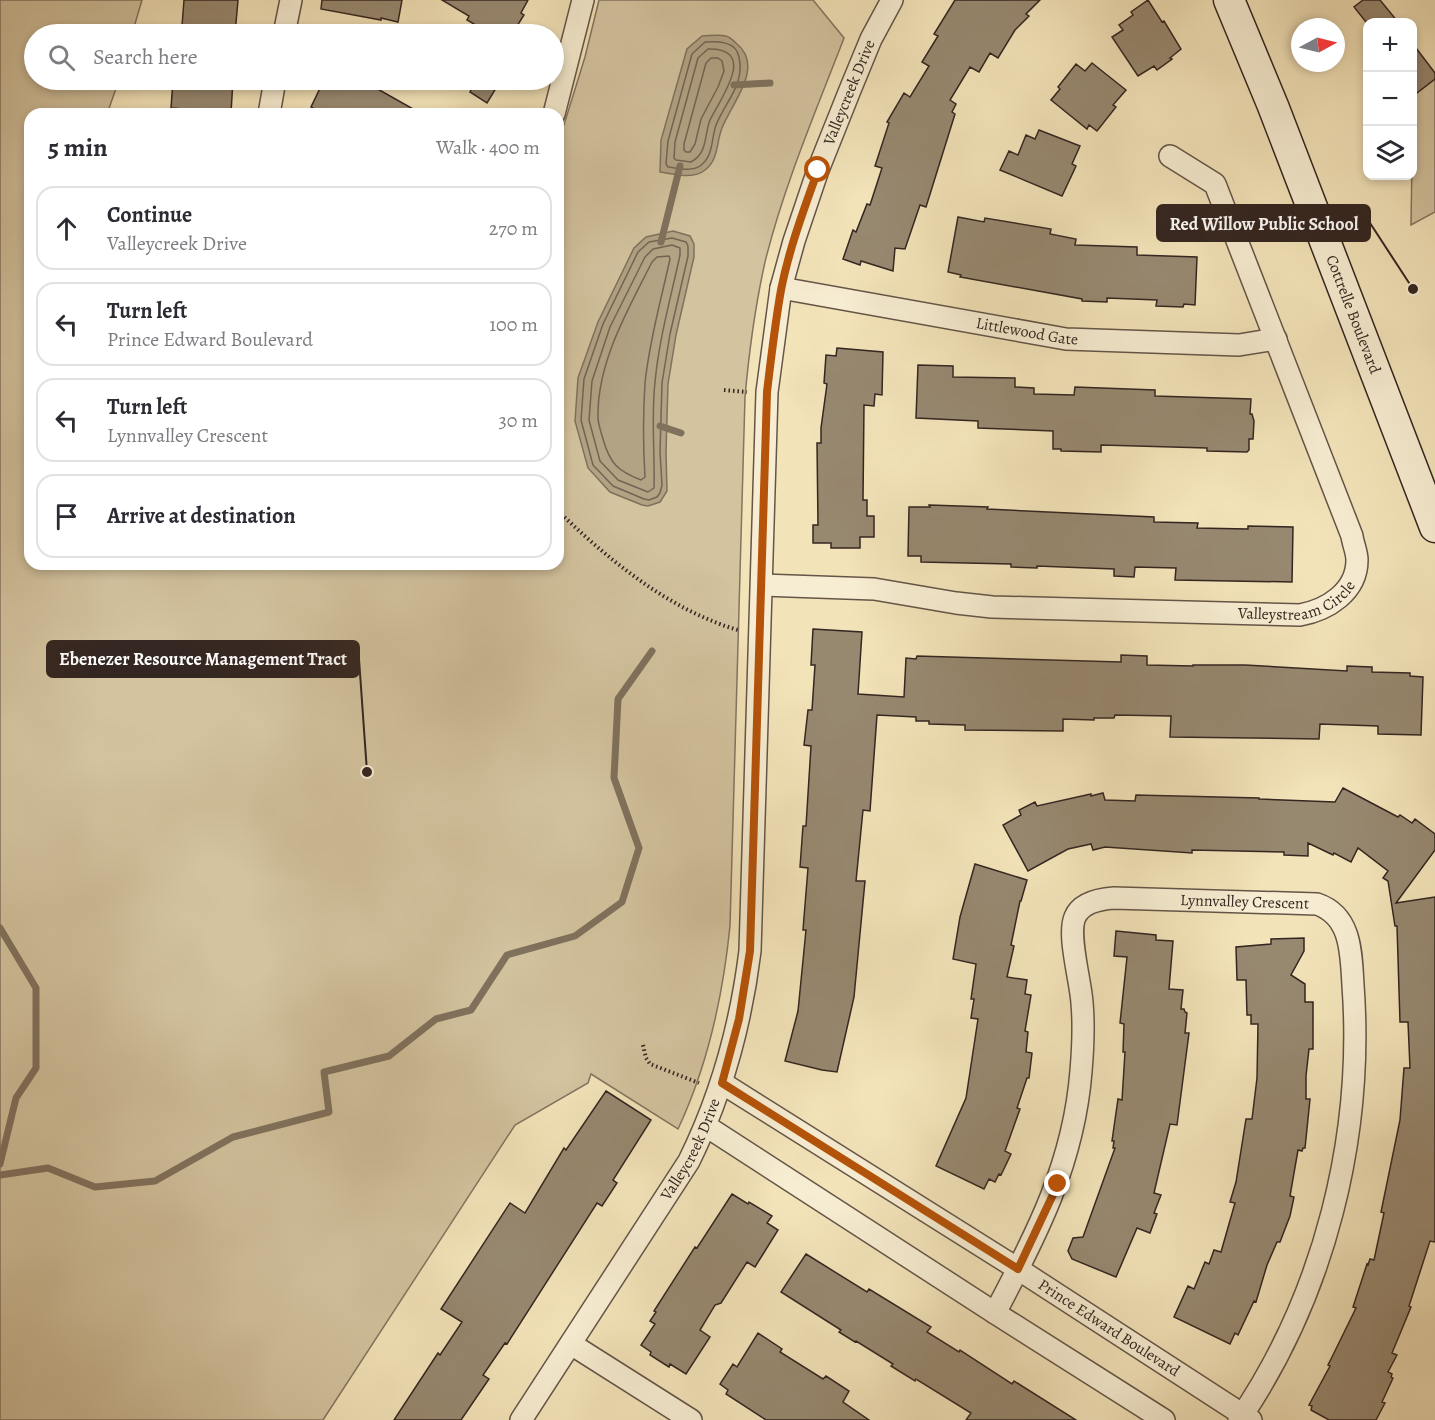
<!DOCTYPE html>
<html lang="en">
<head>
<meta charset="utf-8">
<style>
	body { margin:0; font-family:Alegreya,serif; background:#f7f7f7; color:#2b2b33 }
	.controls { position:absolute; right:18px; top:18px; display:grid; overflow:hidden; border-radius:12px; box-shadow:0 3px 9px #0003 }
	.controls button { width:54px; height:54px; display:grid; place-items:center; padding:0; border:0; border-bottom:2px solid #e1e1e2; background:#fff; color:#2b2b33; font:30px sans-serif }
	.compass { position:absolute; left:1291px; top:18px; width:54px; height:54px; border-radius:50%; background:#fff; box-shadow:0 3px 9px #0003; rotate:83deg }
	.stop { position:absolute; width:18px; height:18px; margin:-14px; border:4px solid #b45309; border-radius:50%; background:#fff }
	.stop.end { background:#b45309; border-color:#fff; box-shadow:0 2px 6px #0008 }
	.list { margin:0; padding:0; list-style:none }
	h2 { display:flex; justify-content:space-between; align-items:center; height:78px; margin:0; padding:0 24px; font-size:26px }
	h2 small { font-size:20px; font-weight:400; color:#7c7c81 }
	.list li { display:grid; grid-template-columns:39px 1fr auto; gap:18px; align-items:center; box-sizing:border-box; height:84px; margin:0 12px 12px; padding:0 12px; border:2px solid #e1e1e2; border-radius:18px }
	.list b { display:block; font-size:22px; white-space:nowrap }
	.list p { margin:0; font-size:20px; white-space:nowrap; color:#7c7c81 }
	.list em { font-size:20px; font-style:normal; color:#7c7c81 }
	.icon { flex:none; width:33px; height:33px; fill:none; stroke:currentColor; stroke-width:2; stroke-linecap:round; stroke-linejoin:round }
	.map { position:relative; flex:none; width:1435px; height:1420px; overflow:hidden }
	.search { position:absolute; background:#fff; box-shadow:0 3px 9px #0003; left:24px; top:24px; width:540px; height:66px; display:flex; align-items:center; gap:15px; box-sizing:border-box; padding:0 21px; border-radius:33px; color:#7c7c81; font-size:22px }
	.panel { position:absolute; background:#fff; box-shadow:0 3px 9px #0003; left:24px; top:108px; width:540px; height:462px; border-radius:18px }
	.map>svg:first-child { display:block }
	.green { fill:#d3c39f; stroke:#847460; stroke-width:1.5 }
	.water { fill:#b2a385; stroke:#80715d; stroke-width:1.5 }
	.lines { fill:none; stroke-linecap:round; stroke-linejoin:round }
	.shore { stroke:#736453; stroke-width:1.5 }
	.stream { stroke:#80715d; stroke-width:7 }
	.building { fill:#978870; stroke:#342621; stroke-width:1.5 }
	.street-casing { stroke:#645547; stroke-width:24 }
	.secondary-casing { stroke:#342621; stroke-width:33 }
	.path { stroke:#342621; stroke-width:4; stroke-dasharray:1.5 3; stroke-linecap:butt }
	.street { stroke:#f7edd2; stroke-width:21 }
	.secondary { stroke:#f7edd2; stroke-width:30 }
	.route { stroke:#b45309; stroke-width:8 }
	.labels { text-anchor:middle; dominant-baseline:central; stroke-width:5; stroke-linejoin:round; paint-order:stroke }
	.street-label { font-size:16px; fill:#342621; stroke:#f7edd2 }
	.leader { fill:none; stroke:#342621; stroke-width:2 }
	.callout-dot { fill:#342621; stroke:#f7edd2; stroke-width:2 }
	.callout { fill:#342621; stroke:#342621; stroke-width:2 }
	.callout-label { font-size:18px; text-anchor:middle; font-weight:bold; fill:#fff }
</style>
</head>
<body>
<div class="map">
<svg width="1435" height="1420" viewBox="0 0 1435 1420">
	<rect width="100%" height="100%" fill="#f3e3b9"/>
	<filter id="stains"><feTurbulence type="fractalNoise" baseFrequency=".00333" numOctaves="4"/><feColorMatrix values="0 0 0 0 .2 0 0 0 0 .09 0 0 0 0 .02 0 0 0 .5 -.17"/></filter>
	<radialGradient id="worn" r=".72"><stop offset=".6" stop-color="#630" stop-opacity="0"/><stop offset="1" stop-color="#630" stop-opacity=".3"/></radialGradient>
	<path class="green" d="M0,0h142l-10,34h-98v46h85l-12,34h-77v450h528v-420l27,-87 14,-57h214l31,38c-28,73 -60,147 -79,224 -10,45 -16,90 -20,135l-15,529c-7,70 -22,139 -52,203l-87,-55 -3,9 -73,42 -192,295h-323z
		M1435,73v139l-24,13 2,-129z"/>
	<path class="water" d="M702,36c7,0 17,-2 24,0 4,1 8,5 11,8 28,23 -6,60 -15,84 -6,15 -3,31 -17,42 -12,10 -31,4 -45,2l1,-32 26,-91z
		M673,231l17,5 4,8v13l-18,78 -8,49 -2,68 1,39 -7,11 -12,4 -6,-1 -32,-13 -22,-24 -13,-47 3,-43 20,-56 36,-74 12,-11z"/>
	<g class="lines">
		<path class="shore" d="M705,42c13,-1 31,-1 34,15 6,28 -13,43 -23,68 -5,14 -2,31 -16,41 -9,6 -22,2 -32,1l-2,-3 2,-23 24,-87z
			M708,49c51,-1 12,50 2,71 -6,15 -2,33 -19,42l-15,-2 -2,-2 1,-16 23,-84z
			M711,58h7l4,3 2,10 -6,16 -17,32 -6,25 -5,8h-4l-2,-2v-6l22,-81z
			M672,238l14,4 2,4v10l-18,78 -8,49 -2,69 2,33 -2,8 -3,4 -8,3 -5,-1 -31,-13 -20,-21 -12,-45 3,-41 19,-55 35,-72 11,-10z
			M672,245l8,3v7c-9,42 -21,84 -25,127 -4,35 0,71 -1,106l-6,4 -30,-12 -18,-19 -11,-41 3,-39 18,-54 35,-70 8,-8z
			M669,256l1,3c-9,41 -21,83 -25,124 -2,31 -2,63 0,94l-4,3c-23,-9 -31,-16 -38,-41 -2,-7 -5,-15 -5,-22 -1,-55 30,-107 54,-155l5,-5z"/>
		<path class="stream" d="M734,85l36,-2
			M661,242l19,-76
			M660,426l21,7
			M0,928l36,60v80l-20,30 -16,66
			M0,1175l48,-7 47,19 60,-6 78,-44 96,-25 -5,-40 65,-16 47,-37 35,-9 36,-55 68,-19 47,-34 17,-54 -25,-70 4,-79 34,-48"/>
	</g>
	<path class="building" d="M184,0h54l-3,34h-50l1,-8h-4z
		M322,0h80l-4,22 -17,-4v2l-60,-11z
		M442,0h86l-7,13 3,2 -12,19h-21l-24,-14 2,-4z
		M955,0h85l-14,14 3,2 -14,14 -17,28 -8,-5 -11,19 -9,-5 -20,33 6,4 -4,8 3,2 -29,93 -6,-2 -15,44 -10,-1 -2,23 -32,-10 -1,4 -17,-6 10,-29 3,2 11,-28 3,1 12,-37 -7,-2 14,-43 -2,-1 17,-29 6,4 19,-31 -7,-4 16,-26 -4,-2z
		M1148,0l14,22 2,-1 17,28 -11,9 2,1 -15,11 -3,-4 -16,10 -26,-39 11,-7 -4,-5 14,-10 -2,-3z
		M1363,0h17l18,22h-32l-12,-15z
		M1413,44l22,29v6l-22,17z
		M1092,63l34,27 -13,15 3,2 -19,24 -8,-6 -2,4 -36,-29 9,-11 -2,-2 18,-23 9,7z
		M173,80h60l-2,33 -60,-5z
		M324,80h54l-4,7 48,27h-99l-12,-7z
		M476,80h25l-14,23 -17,-11z
		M1039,130l41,16 -8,18 4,2 -14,30 -62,-26 9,-19 9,4 8,-20 9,4z
		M958,217l26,5 1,-4 66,11 -1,5 26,5 -1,6 62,2v8l60,2 -2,48 -11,-1 -1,3 -27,-1 1,-6 -50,-2v4l-25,-1v-2l-122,-22 1,-2 -13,-3z
		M837,348l46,4 -1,43 -7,-1 -1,12 -10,-1 -1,95h4v16h7v21h-14v11h-29v-5h-18v-18h5l-1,-82h4v-15l6,-44 -3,-1 2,-28 10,1z
		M918,365l35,1v11l62,1v9l19,1v6l40,1 1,-8 80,3v6l96,3 -1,15h2l2,7 -1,18h-4v11l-2,2 -40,-1v-3l-106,-3v7l-40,-1v-2h-8v-18l-75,-3v-7l-62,-3z
		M929,505l59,2 -1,2 167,8v5l44,1 -1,5 51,1v-3l45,1 -1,55 -117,-2 1,-12 -41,-1 -1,10 -20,-1v-7l-77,-3v2l-26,-1v-3l-90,-2v-6h-13l1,-49h21z
		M813,629l49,3 -4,62 46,3 2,-39 10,1 1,-3 204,6v-7l26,1v9l46,1v-1h52l102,6v-5l25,1v5l38,1v3l13,1 -2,58 -43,-1v-8l-58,-2 -1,15 -149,-2 1,-21 -56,-1 -1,3h-20v2l-31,-1v12l-98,-1v-5l-36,-1v-3h-13v-4l-39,-2 -7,96 -7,-1 -7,71h9l-11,116 -17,75 -15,-2 -37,-9 13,-50 8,-81h-3l5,-62 -8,-1 3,-41h3l5,-80 -7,-1 4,-35h4l3,-45h-4z
		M1343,788l55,29 2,-2 12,8 3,-4 20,15v16l-39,53 39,-6v345l-5,-1 -21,65 2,1 -19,46 5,2 -9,17 4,2 -1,3 2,1 -11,24 3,1 -9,17h-47l-18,-10 1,-4 -3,-1 21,-39 -2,-1 4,-8 24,-49 -3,-1 14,-43 1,1 2,-6 4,1 10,-47 -3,-1 19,-92 4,-52h6l-2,-46h-8l-3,-96h-2l-7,-45 -5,-3 5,-7 -30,-23 -7,14 -17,-9 -1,2 -25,-12v13l-24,-1v-3l-92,-2v3l-87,-6 -12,3 -2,-6 -23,5 -40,22 -25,-46 18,-10 -2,-5 16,-8 2,4 54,-12v2l12,-3 2,7 30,1 1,-6 123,3v1l76,3z
		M975,864l52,16 -6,21h-1l-9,44 3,1 -7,31 20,3 -2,14 6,1 -6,36 3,1 -2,20 6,1 -3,25h-2l-10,30 3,1 -15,42 6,3 -10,21 -2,-1 -4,8 -6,-3 -5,10 -48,-23 30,-68 12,-79 -7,-1 3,-19h-3l5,-35 -23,-5 7,-42z
		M1116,931l40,4v5l17,1 -4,48 14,1 -2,19h3l1,3 2,1 -2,20h4l-12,92 -7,-1 -16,69 7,2 -7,18 3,1 -7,19 -13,-5 -21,49 -44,-18 -4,-8 5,-13 10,-1 32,-89h-2l1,-7h-2l6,-42 4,1 3,-48h-2l1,-28 -4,-1 7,-66 -13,-1z
		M1304,938v13l-13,24 14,9v18h8v47h-4l-3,27v23h4l-5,49h-2l-1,3 -4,-1 -8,46 4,1 -4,19 -10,26h-3l-10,23 -11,37 -2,-1 -16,34 -3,-2 -5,11 -56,-27 14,-31 6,3 11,-27 4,2 5,-14 7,2 14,-49 -5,-1 6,-20 10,-63h6l5,-41 1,-54h-7v-9h-4l-1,-35h-9l-1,-33 35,-3v-5z
		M606,1091l45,29 -38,60 4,3 -15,23 -5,-3 -90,141 -2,-1 -22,32 6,4 -28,41h-67l44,-67 2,2 22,-33 -21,-13 69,-106 15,10 39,-65 2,2z
		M732,1194l16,10 1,-2 23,14 -5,7 11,7 -23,37 -8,-5 -26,41 -6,2 -15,25 10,7 -24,37 -16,-10 -1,3 -19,-12 1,-3 -10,-7 14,-21 -5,-3 6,-9 -2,-1 41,-64 2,1z
		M806,1254l61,38 2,-3 62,38 -4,5 32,20 1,-2 52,34 2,-3 62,39h-110l5,-7 -55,-34 -1,2 -24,-15 2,-2 -37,-23 -1,1 -16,-10 2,-2 -60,-38z
		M758,1333l24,16 -2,3 43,27 3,-3 23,15 -6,11 26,18h-103l-40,-26 2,-4 -8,-6 13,-20 4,3z"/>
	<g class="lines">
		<g class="street-casing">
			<g id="street">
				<path d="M284,34l7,-34"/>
				<path d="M269,114l6,-34"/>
				<path d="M554,114l29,-114"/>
				<path id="s1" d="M781,288l285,51 173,6 37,-6"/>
				<path id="s2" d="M762,585l112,4 82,14 36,4 308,8c27,-5 57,-23 57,-55 0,-8 -4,-16 -5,-24l-137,-352 -45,-28"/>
				<path id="s3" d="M722,1083l296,186 233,151"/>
				<path d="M706,1126l289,187 169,107"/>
				<path id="s4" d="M995,1313c42,-79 79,-151 86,-242 2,-23 3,-46 1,-68 -1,-21 -15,-68 -7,-86 6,-14 25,-18 39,-19l203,6c35,12 34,50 36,81 11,151 -28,309 -114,435"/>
				<path d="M571,1344l120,76"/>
				<path id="s5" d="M521,1420l168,-259c33,-67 52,-137 61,-210l17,-559 14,-104 13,-47 24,-71 32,-80 21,-51 21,-39"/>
			</g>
		</g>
		<g class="secondary-casing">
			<g id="secondary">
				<path id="s6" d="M1229,0l44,106 162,421"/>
			</g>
		</g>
		<path class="path" d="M724,390l23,2
			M558,511c51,49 111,99 180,119
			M643,1045l3,13 4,6 49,19"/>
		<use href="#street" class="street"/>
		<use href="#secondary" class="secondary"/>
	</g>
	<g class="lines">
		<path class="route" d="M818,170c-14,39 -29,79 -37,120 -6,34 -10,68 -14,102l-17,559 -11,68 -17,64 296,186 40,-85"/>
	</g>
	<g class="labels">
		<g class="street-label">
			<text stroke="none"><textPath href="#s5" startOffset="1400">Valleycreek Drive</textPath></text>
			<text stroke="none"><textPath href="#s6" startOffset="338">Cottrelle Boulevard</textPath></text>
			<text stroke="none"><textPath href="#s1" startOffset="250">Littlewood Gate</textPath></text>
			<text stroke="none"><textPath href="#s2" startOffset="540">Valleystream Circle</textPath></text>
			<text stroke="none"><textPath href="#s4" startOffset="590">Lynnvalley Crescent</textPath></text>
			<text stroke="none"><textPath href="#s5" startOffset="320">Valleycreek Drive</textPath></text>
			<text stroke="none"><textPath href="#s3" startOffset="458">Prince Edward Boulevard</textPath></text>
		</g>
	</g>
	<path class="leader" d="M1413 289L1370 223M367 772L359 659"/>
	<g class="callout-dot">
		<circle cx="1413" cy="289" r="6"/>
		<circle cx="367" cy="772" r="6"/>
	</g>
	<g class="callout">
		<rect x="1157" y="205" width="213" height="36" rx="6"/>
		<rect x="47" y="641" width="312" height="36" rx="6"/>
	</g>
	<g class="callout-label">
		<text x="1264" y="230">Red Willow Public School</text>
		<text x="203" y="665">Ebenezer Resource Management Tract</text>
	</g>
	<rect width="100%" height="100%" filter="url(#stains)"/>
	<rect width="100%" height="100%" fill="url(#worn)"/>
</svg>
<div class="controls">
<button>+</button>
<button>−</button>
<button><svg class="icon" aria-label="layers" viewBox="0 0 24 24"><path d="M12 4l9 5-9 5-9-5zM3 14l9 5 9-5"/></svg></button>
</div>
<svg class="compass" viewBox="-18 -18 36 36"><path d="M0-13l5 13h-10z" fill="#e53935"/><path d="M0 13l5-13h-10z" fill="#7c7c81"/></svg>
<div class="stop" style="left:818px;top:170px"></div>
<div class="stop end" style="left:1058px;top:1184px"></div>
<div class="search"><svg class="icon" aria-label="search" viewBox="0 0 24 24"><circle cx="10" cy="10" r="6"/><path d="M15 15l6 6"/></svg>Search here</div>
<section class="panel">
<h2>5 min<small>Walk · 400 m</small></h2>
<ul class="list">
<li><svg class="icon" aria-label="ahead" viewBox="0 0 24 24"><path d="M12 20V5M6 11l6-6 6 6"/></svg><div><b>Continue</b><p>Valleycreek Drive</p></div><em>270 m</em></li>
<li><svg class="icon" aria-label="left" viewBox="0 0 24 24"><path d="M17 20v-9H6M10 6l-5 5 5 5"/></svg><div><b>Turn left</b><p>Prince Edward Boulevard</p></div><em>100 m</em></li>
<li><svg class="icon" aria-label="left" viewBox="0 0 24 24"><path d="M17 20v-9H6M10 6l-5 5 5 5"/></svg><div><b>Turn left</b><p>Lynnvalley Crescent</p></div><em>30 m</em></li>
<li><svg class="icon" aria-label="arrive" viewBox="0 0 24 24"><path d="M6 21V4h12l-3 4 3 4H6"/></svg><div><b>Arrive at destination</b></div></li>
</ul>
</section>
</div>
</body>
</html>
